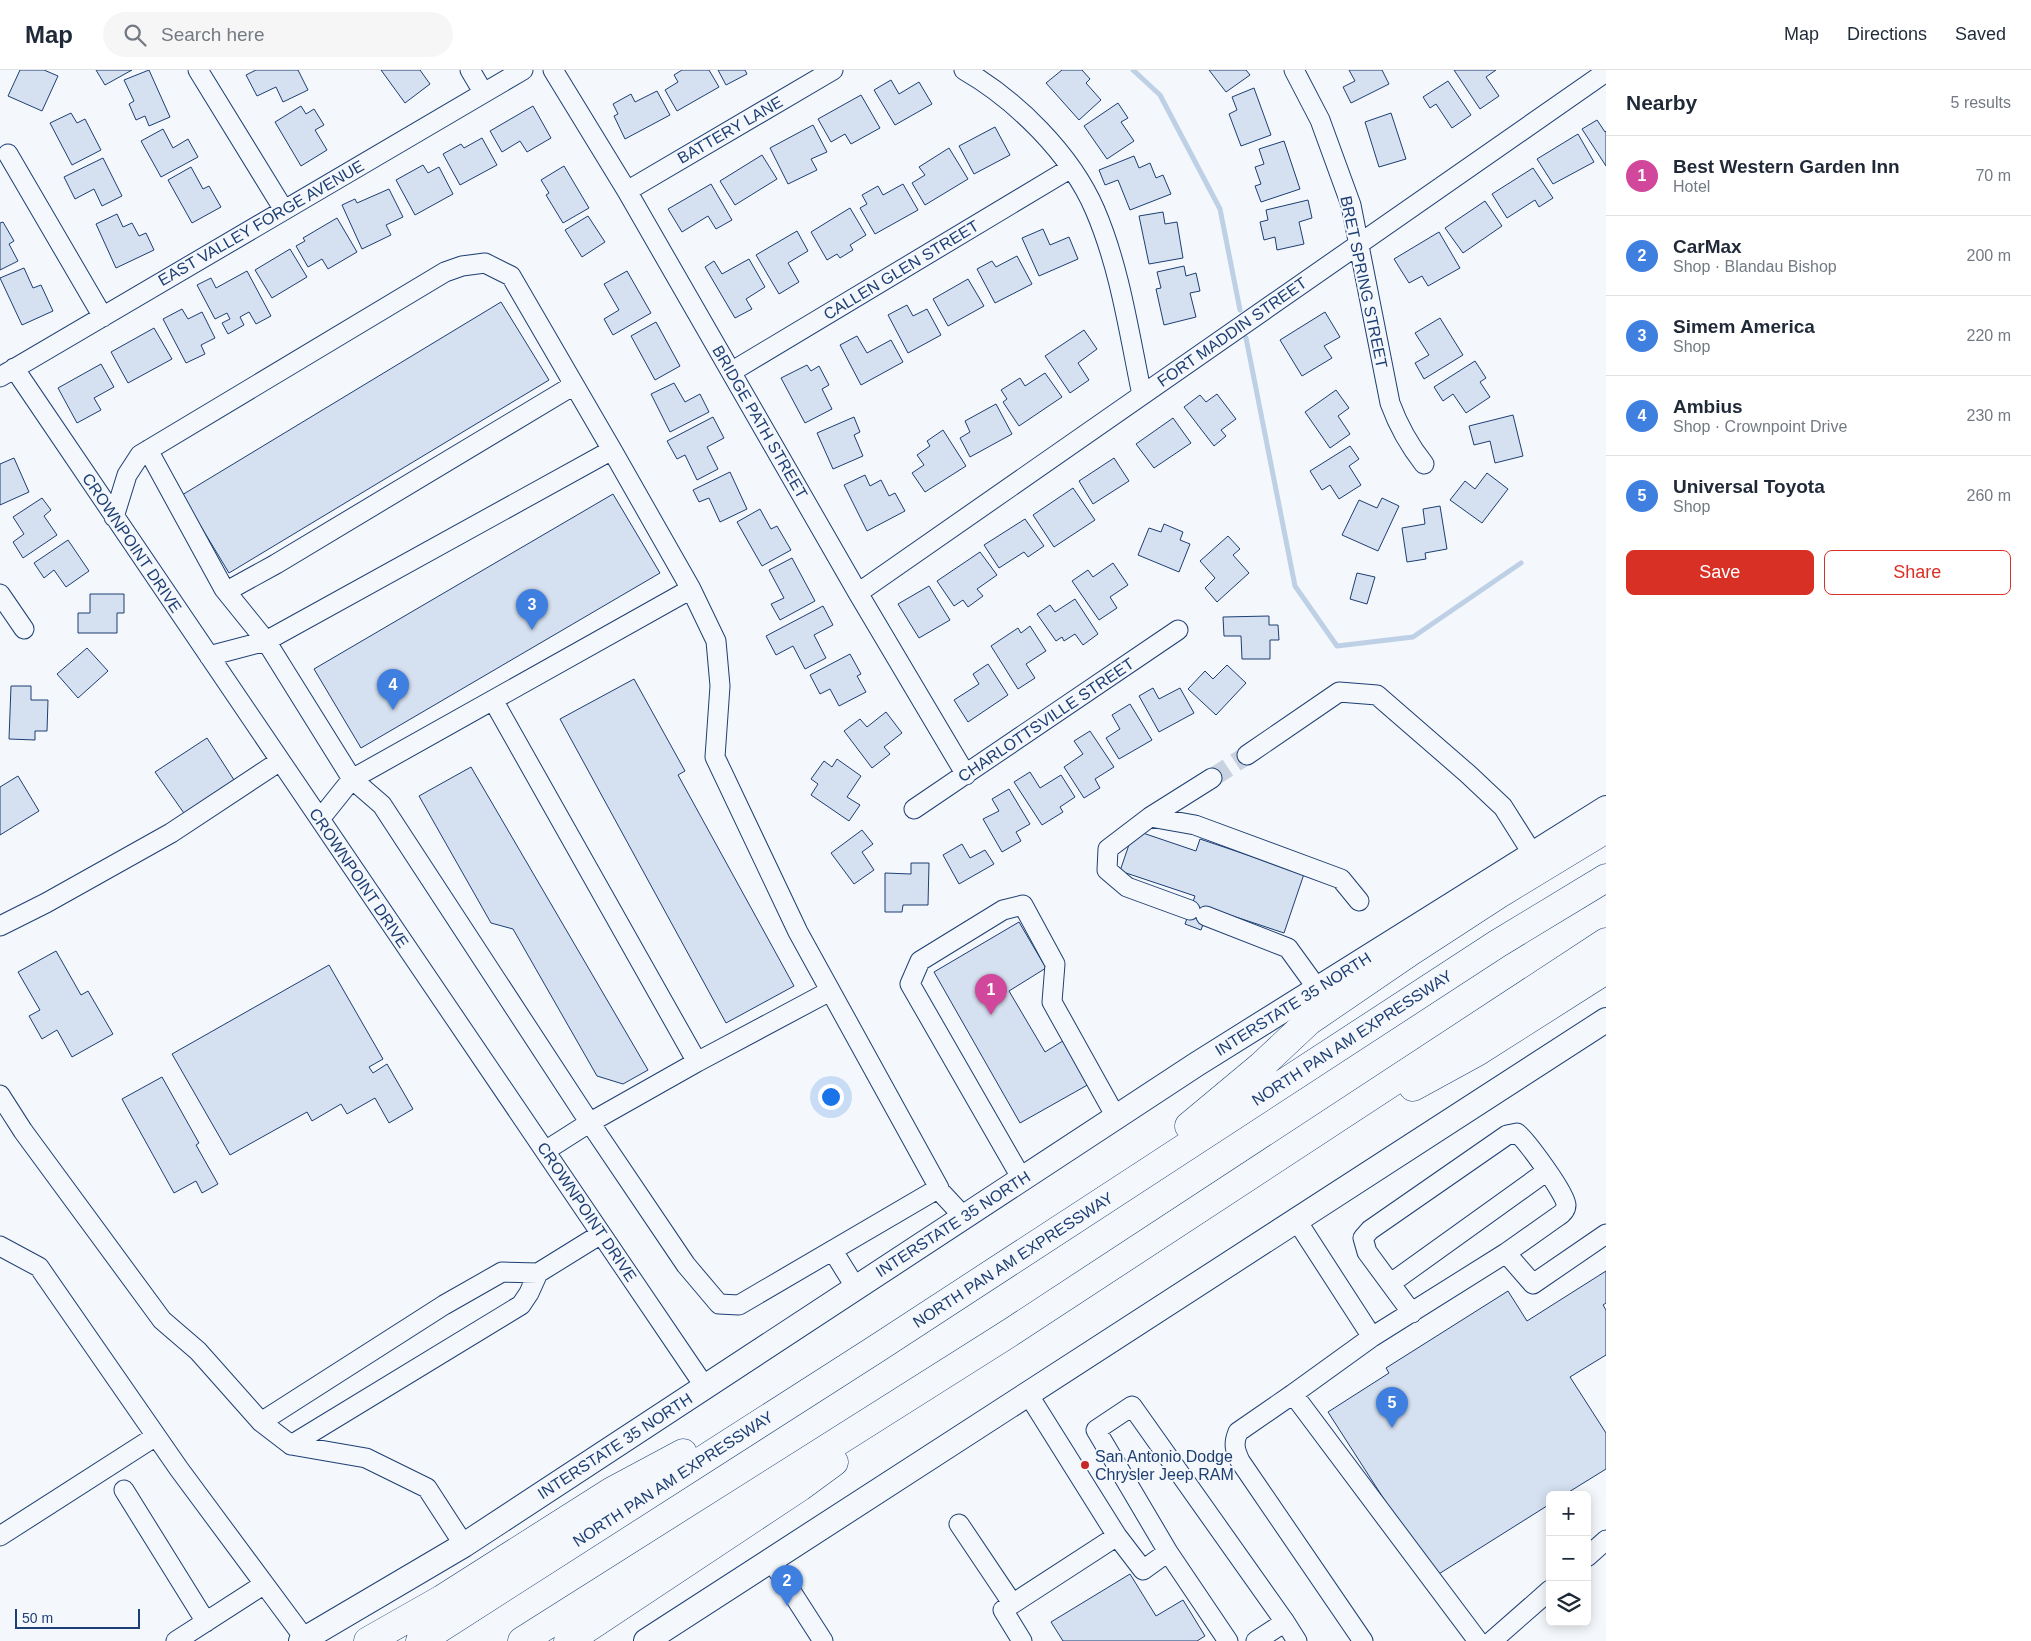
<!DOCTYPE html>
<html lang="en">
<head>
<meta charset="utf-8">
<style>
	body { margin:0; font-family:Helvetica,sans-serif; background:#f6f6f7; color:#1f2937 }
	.controls { position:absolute; right:15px; bottom:15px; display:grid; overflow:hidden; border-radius:8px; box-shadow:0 2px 12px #0003 }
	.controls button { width:45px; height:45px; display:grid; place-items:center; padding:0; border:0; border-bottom:1px solid #e0e1e3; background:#fff; color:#1f2937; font:25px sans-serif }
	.scale { position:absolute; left:15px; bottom:12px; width:125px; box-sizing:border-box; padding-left:5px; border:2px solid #1d3f73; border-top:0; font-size:14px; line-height:18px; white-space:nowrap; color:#1d3f73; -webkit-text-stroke:4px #f4f7fb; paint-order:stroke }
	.you { position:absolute; left:830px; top:1026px; width:18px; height:18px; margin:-12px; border:4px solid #fff; border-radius:50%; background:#1a73e8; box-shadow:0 0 0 8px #1a73e833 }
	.badge { display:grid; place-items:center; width:32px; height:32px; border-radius:50%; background:#d93025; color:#fff; font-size:16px; font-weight:700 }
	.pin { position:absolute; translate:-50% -41px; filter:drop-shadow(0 1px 2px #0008) }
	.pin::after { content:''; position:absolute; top:26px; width:18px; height:15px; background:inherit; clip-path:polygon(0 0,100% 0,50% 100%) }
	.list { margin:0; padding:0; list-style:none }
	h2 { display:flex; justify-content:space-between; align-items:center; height:65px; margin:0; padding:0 20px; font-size:21px }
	h2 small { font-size:16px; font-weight:400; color:#747a83 }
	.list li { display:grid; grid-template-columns:32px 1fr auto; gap:15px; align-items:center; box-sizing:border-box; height:80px; padding:0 20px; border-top:1px solid #e0e1e3 }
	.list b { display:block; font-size:19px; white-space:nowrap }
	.list p { margin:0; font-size:16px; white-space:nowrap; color:#747a83 }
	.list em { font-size:16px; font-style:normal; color:#747a83 }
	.actions { display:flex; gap:10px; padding:15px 20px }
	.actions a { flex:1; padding:11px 0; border:1px solid #d93025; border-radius:8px; text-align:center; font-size:18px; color:#d93025 }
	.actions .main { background:#d93025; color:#fff }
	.icon { flex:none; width:28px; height:28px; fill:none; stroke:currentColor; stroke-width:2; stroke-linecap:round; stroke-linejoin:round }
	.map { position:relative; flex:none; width:1606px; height:1571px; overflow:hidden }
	header { display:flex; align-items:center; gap:30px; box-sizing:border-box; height:70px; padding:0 25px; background:#fff; border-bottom:1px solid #e0e1e3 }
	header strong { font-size:24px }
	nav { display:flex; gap:28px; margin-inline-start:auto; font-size:18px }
	.search { width:350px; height:45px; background:#f6f6f7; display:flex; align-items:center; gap:12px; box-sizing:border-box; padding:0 18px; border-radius:28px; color:#747a83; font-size:19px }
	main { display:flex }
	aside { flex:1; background:#fff }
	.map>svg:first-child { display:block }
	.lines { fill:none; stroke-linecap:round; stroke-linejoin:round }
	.stream { stroke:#bed0e5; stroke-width:5 }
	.building { fill:#d5e0f0; stroke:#1d3f73 }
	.minor-tunnel { stroke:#c9d2e0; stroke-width:19; stroke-dasharray:19 9; stroke-linecap:butt }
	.minor-casing { stroke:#1d3f73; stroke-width:21 }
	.major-casing { stroke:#1d3f73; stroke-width:26 }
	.highway-casing { stroke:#1d3f73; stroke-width:29 }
	.minor { stroke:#f4f7fb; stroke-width:19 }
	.major { stroke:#f4f7fb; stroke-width:24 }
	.highway { stroke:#f4f7fb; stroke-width:28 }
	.poi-dot { fill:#c62828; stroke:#f4f7fb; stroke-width:2 }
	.labels { text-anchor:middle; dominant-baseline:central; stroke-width:4; stroke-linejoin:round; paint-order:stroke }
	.street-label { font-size:16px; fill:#1d3f73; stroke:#f4f7fb }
	.poi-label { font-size:16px; fill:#1d3f73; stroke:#f4f7fb; text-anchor:start }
</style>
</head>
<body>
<header>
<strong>Map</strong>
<div class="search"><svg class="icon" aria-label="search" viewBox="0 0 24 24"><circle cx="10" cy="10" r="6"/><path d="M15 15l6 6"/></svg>Search here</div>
<nav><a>Map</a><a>Directions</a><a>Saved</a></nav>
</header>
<main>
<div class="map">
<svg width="1606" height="1571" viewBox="0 0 1606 1571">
	<rect width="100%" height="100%" fill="#f4f7fb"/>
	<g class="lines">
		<path class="stream" d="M1133,0l27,25 60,114 20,101
			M1246,268l49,248 42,60 76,-9 108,-74"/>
	</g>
	<path class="building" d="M20,0h24l14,6 -16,35 -34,-15z
		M96,0h36l-27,15z
		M149,0l21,47 -21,9 -4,-10 -9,4 -7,-16 5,-3 -10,-21z
		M256,0h42l10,20 -25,12 -7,-15 -19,9 -11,-21z
		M381,0h39l10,14 -25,19z
		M682,0h27l10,17 -42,24 -12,-21 13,-8 -4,-7z
		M718,0h27l2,4 -21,11z
		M1062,0h20l8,9 -4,4 15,17 -22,20 -33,-37z
		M1209,0h37l4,5 -24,17z
		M1349,0h33l7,14 -38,19 -8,-16 12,-6z
		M1454,0h42l-10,7 13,19 -19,13z
		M891,10l8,14 20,-12 13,22 -37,21 -21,-35z
		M1448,11l23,34 -19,13 -16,-24 -6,4 -7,-11z
		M1254,18l17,47 -30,11 -12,-32 8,-4 -5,-13z
		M657,21l13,24 -45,24 -11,-23 4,-2 -5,-10 18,-10 4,8z
		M861,25l19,33 -29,16 -6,-10 -14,8 -13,-23z
		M1118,33l10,15 -7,4 13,19 -27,18 -23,-33z
		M301,36l5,8 8,-5 10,16 -9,5 12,20 -26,16 -26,-44z
		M533,36l18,32 -24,14 -7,-11 -18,11 -12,-21z
		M71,43l6,10 8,-4 16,31 -29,15 -22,-42z
		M1391,43l15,46 -27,8 -14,-45z
		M1597,50l8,12 1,-1v35l-24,-37z
		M813,55l14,27 -16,7 6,11 -29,14 -18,-36z
		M995,57l15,28 -36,19 -15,-28z
		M163,59l10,19 15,-9 10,18 -37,20 -20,-36z
		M1578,64l16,28 -41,22 -16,-25z
		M482,68l15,27 -37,20 -17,-31 18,-10 3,4z
		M1284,71l16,48 -39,13 -6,-16 6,-2 -6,-17 9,-3 -5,-15z
		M949,78l19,31 -43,26 -13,-22 13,-8 -6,-8z
		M762,85l15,24 -42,26 -15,-24z
		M1134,86l5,12 11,-5 6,15 7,-3 8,19 -41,16 -12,-30 -13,5 -6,-15z
		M103,88l19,38 -20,10 -8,-17 -19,10 -11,-22z
		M423,95l5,8 11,-6 14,27 -38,21 -19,-35z
		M564,96l25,42 -26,15 -17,-28 3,-2 -8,-13z
		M191,97l12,22 6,-3 12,21 -29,16 -24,-43z
		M1533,98l20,30 -14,9 -4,-7 -28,18 -15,-24z
		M711,114l21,36 -16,9 -8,-13 -26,16 -14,-23z
		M903,114l15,26 -43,24 -15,-26 7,-4 -5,-9 16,-9 5,9z
		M389,119l14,28 -17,8 5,10 -29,14 -20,-44 13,-6 2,4z
		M1308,130l4,18 -13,4 5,22 -27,6 -2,-13 -11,3 -4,-18 8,-2 -2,-10z
		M1485,131l17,25 -39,27 -18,-25z
		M850,138l16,27 -16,10 3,5 -13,8 -3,-4 -10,6 -16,-28z
		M1163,142l2,12 12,-2 6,36 -34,6 -10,-48z
		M117,144l6,13 9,-4 7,13 7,-3 8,17 -38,18 -20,-44z
		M588,146l17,26 -23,15 -17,-27z
		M337,148l20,34 -29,17 -6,-10 -14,8 -12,-21 9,-5 -2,-3z
		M3,152l11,19 -5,3 9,17 -18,9v-47z
		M1043,159l7,16 19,-8 9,22 -39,17 -17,-38z
		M797,161l11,20 -20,12 11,19 -20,12 -23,-39z
		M1439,162l21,36 -32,18 -6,-10 -13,7 -15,-24z
		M290,179l17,28 -35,21 -17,-28z
		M1017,186l15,28 -37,19 -18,-34 15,-8 4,6z
		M749,189l16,28 -19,12 6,10 -17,9 -30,-51 9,-6 8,13z
		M1184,196l2,10 10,-3 4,18 -10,2 6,24 -32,8 -8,-36 5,-1 -4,-16z
		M24,198l9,20 8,-3 12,26 -31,14 -22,-47z
		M247,201l24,45 -15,8 -7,-12 -9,5 4,8 -16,9 -6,-11 8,-4 -3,-6 -12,6 -18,-34 14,-7 5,10z
		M627,201l24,42 -38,22 -9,-16 15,-9 -15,-26z
		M968,209l16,27 -36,20 -15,-27z
		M501,232l48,78 -320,193 -47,-78z
		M907,235l6,11 14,-7 14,26 -33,18 -20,-38z
		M182,239l6,10 14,-7 13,26 -14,7 4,9 -19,9 -23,-44z
		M1325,242l15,25 -16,9 8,12 -30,18 -22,-36z
		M1440,248l23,37 -39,24 -9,-16 14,-8 -14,-22z
		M656,252l24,44 -25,14 -24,-44z
		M154,258l18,31 -44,24 -17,-31z
		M1084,260l13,19 -19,14 11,17 -19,13 -25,-37z
		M857,266l10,17 24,-13 12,22 -42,23 -21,-40z
		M1475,291l11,17 -6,4 10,15 -24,16 -13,-19 -10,7 -9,-14z
		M101,294l13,23 -20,11 7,12 -24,13 -19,-35z
		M807,295l4,6 8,-5 10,19 -7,4 10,20 -27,14 -24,-45z
		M1045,303l17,24 -43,29 -16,-24 4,-3 -6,-9 19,-12 5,8z
		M674,313l11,19 15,-8 9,18 -39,20 -19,-38z
		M1336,320l13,18 -11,8 12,18 -20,14 -25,-36z
		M1217,324l19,25 -15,11 5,6 -12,10 -30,-39 16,-12 6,7z
		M996,334l16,30 -42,23 -10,-19 10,-6 -5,-11z
		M1513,345l10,41 -28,7 -5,-22 -16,4 -5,-19z
		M713,347l11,21 -17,9 11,22 -21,11 -12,-25 -8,4 -10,-18z
		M854,347l6,15 -6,3 9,21 -30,13 -16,-36z
		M1173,348l18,25 -37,25 -18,-24z
		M943,360l23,36 -41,26 -13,-19 12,-8 -7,-10 13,-9 -3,-5z
		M1350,376l9,13 -10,7 12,19 -22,14 -9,-14 -8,5 -12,-19z
		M14,388l15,34 -29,13v-41z
		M1114,388l15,23 -36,23 -14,-23z
		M730,402l17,37 -27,13 -11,-24 -10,4 -6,-12z
		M1487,403l21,16 -26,34 -32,-23 15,-19 10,8z
		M865,405l5,11 11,-6 8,16 6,-3 10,18 -38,20 -23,-46z
		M1073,418l22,32 -41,27 -21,-32z
		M613,424l47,79 -299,175 -47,-79z
		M42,428l9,12 -7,6 13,19 -34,23 -10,-16 11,-8 -11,-17z
		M1382,428l17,8 -21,45 -36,-16 17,-35 18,8z
		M1440,436l7,43 -22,4 1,6 -19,3 -5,-34 23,-4 -2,-15z
		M760,439l11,20 6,-3 14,24 -29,16 -25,-44z
		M1025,449l19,27 -16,11 -4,-5 -25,16 -15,-23z
		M1164,454l19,8 -3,8 10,4 -11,28 -41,-17 11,-27 12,4z
		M1228,466l12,13 -7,6 16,18 -32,29 -12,-14 10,-10 -15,-17z
		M68,470l21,31 -23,16 -12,-17 -10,8 -10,-15z
		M980,482l17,23 -20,14 6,7 -15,11 -5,-7 -9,6 -17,-25z
		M792,488l23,43 -35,19 -9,-16 13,-6 -15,-28z
		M1113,493l15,22 -18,12 7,11 -18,12 -27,-39 16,-11 5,7z
		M1357,503l18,4 -8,27 -17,-5z
		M929,516l21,34 -31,18 -21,-34z
		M90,524h34v19h-7v20h-39v-20h12z
		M1075,529l23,35 -15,11 -8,-11 -11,7 -2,-4 -6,4 -19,-27 13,-9 5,7z
		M823,536l10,19 -19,10 12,23 -21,11 -12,-23 -17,9 -10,-19z
		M1269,546v9h9l1,15h-9v19h-28l-1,-23h-17l-1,-19z
		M1030,556l16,25 -20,13 9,14 -17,11 -27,-43 27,-18 3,5z
		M87,578l21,23 -30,27 -21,-24z
		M850,584l11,20 -4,2 9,16 -27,14 -9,-17 -10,5 -10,-19z
		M988,594l20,31 -40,27 -14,-22 25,-16 -6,-10z
		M1227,595l19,18 -30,32 -28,-26 17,-18 8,8z
		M634,609l51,92 -7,4 116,211 -68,37 -166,-304z
		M11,616h20v14h17l-1,31h-12v9l-26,-1z
		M1153,618l6,11 21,-11 14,25 -35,19 -20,-36z
		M1130,634l22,36 -33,19 -13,-21 14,-9 -8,-14z
		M886,642l16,21 -18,14 6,7 -18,14 -28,-37 16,-12 7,8z
		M1090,661l24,36 -19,12 5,9 -16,10 -20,-31 19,-13 -9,-13z
		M207,668l29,45 -50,33 -31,-44z
		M837,689l24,17 -14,21 13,8 -11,16 -38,-26 7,-11 -7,-5 13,-18 8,6z
		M471,697l177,303 -25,14 -26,-8 -84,-147 -22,-6 -72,-127z
		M1030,702l10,16 21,-13 14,22 -15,10 3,5 -21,13 -28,-43z
		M18,706l21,35 -39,24v-48z
		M1009,719l21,35 -14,8 5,9 -19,11 -19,-33 16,-8 -7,-12z
		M862,760l11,14 -11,8 12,18 -20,14 -23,-31z
		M1134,760l62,21 4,-12 104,35 -20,59 -75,-25 -8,22 -16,-6 10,-28 -75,-25z
		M962,774l8,14 15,-8 9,14 -35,20 -16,-29z
		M911,793h18l-1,42h-25l-1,7h-17v-39l26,1z
		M1019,852l27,46 -37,23 36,61 21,-13 25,44 -71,40 -86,-151z
		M56,881l25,44 7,-4 25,43 -41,23 -15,-27 -15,9 -13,-23 11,-6 -22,-38z
		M329,895l54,94 -14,8 4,6 14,-9 26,45 -24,14 -14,-25 -28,16 -6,-10 -29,17 -5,-9 -77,43 -58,-101z
		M162,1007l37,66 -3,2 22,39 -16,9 -6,-12 -22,12 -52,-94z
		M1606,1201v32l-3,2 3,5v45l-36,22 36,56v36l-42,26h-14v9l-116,73 -106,-165 61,-39 -3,-5 122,-77 19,30z
		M1130,1504l26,42 27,-16 22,36 -8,5h-134l-12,-19z"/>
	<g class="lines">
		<path class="minor-tunnel" d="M1212,708l35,-23"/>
		<g class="minor-casing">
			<path id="minor" d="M198,0l86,140
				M470,0l13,22
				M553,0l74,121 231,402 108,182
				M964,0c52,30 107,84 131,140 25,58 34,123 47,185
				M1294,0l26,50 31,85 39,198c8,22 19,42 34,61
				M8,84l95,163
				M627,121l206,-121
				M14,298l691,1019
				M731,302l340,-204
				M0,307l523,-307
				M148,380l76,139 42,52 346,-191 79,139 -339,190 30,26 200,306 104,154 33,39 20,1 200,-117 -141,-256 -83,-175 5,-71 -4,-45 -25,-52
				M114,447l13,-42 13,-20 305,-183 17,-6 23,-3 26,13 101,174
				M227,521l49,-27 298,-179
				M858,523l748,-521
				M0,524l24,35
				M209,586l57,-15 86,138 -32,40
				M493,630l204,362 -108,61 -44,28
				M1247,685l92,-63 38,3 91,79 35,33 29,46
				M914,739l264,-179
				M1150,747l45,8 146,54 18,22
				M1190,840l-63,-23 -20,-17 1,-21 42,-32 62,-39
				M1206,846l82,32 29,40
				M0,856l46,-23 125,-70 109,-72
				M697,992l133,-71
				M0,1025l23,36 139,189 36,31 63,71 30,23 75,13 61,30 37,57
				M1022,1109l-112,-195 10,-23 83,-51 20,-5 32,59 -3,38 64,115
				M938,1119l26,28
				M1297,1151l75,116 -79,57 185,247
				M0,1176l39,21 140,202 126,170
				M833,1181l23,37
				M1391,1213l156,-112
				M1412,1243l-45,-61 -4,-14 7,-8 137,-95 10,-2c9,7 49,61 49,72 0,6 -4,9 -9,12l-51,36
				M1372,1267l134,-84 27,31 73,-50
				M1293,1324l-55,38c-5,12 -3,18 2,29l123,180
				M261,1352l183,-117 58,-33 36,1
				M291,1375l230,-140 8,-12 9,-20 63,-39
				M124,1420l82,132
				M959,1454l53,79
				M0,1466l156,-100
				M1117,1466l26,34 25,-18
				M1587,1487l19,-17
				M771,1490l52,81
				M176,1571l87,-56
				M1022,1571l-19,-31 114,-74 -89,-142
				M1228,1571l-60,-89 -72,-122 36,-24 153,216
				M1256,1571l29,-19 12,19
				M1492,1571l58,-51"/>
		</g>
		<g class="major-casing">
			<path id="major" d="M301,1571l163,-96 733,-481 409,-256
				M646,1571l960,-621"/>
		</g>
		<g class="highway-casing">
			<path id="highway" d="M1413,1017l64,-35 129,-82
				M1189,1056l72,-60 48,-45 101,-69 89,-58 107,-65
				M368,1571l74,-42 170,-108 71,-38
				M420,1571l456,-292 621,-405 109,-66
				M522,1571l489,-309 595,-390
				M568,1571l232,-154 34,-25"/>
		</g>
		<use href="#minor" class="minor"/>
		<use href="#major" class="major"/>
		<use href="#highway" class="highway"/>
	</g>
	<circle class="poi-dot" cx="1085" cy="1395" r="5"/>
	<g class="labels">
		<g class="street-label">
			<text transform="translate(730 60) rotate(-30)">BATTERY LANE</text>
			<text transform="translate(261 153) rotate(-30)">EAST VALLEY FORGE AVENUE</text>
			<text transform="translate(901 200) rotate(-31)">CALLEN GLEN STREET</text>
			<text transform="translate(1364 212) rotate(78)">BRET SPRING STREET</text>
			<text transform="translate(1232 262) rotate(-35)">FORT MADDIN STREET</text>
			<text transform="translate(760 352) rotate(60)">BRIDGE PATH STREET</text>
			<text transform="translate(132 473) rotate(56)">CROWNPOINT DRIVE</text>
			<text transform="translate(1046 650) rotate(-34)">CHARLOTTSVILLE STREET</text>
			<text transform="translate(359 808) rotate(56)">CROWNPOINT DRIVE</text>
			<text transform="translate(1293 934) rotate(-32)">INTERSTATE 35 NORTH</text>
			<text transform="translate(1352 968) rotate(-33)">NORTH PAN AM EXPRESSWAY</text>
			<text transform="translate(587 1142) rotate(56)">CROWNPOINT DRIVE</text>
			<text transform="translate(953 1154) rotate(-33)">INTERSTATE 35 NORTH</text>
			<text transform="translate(1013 1190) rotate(-33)">NORTH PAN AM EXPRESSWAY</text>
			<text transform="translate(615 1376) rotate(-33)">INTERSTATE 35 NORTH</text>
			<text transform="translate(673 1409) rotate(-33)">NORTH PAN AM EXPRESSWAY</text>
		</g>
		<g class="poi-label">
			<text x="1095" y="1386">San Antonio Dodge<tspan x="1095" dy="18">Chrysler Jeep RAM</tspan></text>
		</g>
	</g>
</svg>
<div class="controls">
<button>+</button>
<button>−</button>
<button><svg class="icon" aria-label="layers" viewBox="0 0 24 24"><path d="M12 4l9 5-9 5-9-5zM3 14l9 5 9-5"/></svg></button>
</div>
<div class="scale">50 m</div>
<div class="you"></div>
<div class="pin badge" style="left:991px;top:945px;background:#d1479c">1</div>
<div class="pin badge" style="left:787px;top:1536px;background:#3f7fe0">2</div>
<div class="pin badge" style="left:532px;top:560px;background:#3f7fe0">3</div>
<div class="pin badge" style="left:393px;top:640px;background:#3f7fe0">4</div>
<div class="pin badge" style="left:1392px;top:1358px;background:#3f7fe0">5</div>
</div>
<aside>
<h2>Nearby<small>5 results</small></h2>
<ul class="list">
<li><span class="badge" style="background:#d1479c">1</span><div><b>Best Western Garden Inn</b><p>Hotel</p></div><em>70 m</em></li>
<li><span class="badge" style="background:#3f7fe0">2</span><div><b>CarMax</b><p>Shop · Blandau Bishop</p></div><em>200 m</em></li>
<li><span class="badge" style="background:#3f7fe0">3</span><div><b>Simem America</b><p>Shop</p></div><em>220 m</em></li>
<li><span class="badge" style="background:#3f7fe0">4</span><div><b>Ambius</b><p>Shop · Crownpoint Drive</p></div><em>230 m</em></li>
<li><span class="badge" style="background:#3f7fe0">5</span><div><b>Universal Toyota</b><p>Shop</p></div><em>260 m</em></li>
</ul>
<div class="actions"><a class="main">Save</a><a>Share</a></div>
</aside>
</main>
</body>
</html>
